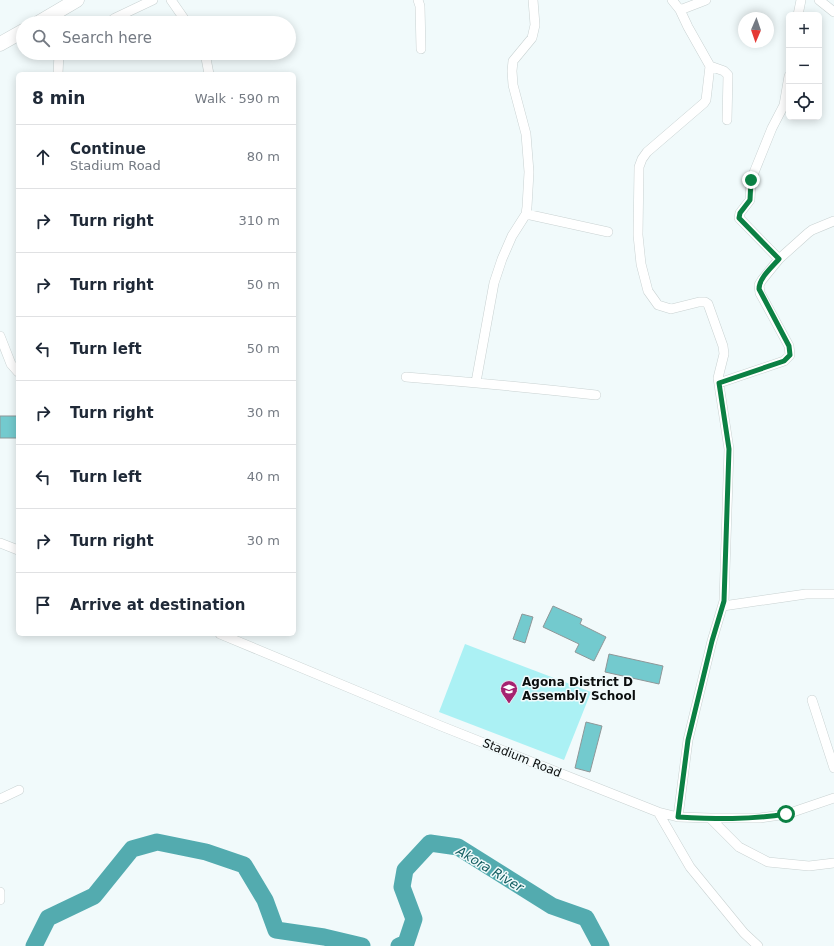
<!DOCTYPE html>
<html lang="en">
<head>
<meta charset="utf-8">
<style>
	body { margin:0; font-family:"DejaVu Sans",sans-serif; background:#f2f2f3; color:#1f2937 }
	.controls { position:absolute; right:12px; top:12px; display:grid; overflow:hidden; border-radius:6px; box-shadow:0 2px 10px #0003 }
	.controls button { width:36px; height:36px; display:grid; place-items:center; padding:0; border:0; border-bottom:1px solid #e0e1e3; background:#fff; color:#1f2937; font:20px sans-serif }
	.compass { position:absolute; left:738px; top:12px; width:36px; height:36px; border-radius:50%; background:#fff; box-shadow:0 2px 10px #0003; rotate:182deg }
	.stop { position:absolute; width:12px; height:12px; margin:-9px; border:3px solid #0b8043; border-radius:50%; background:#fff }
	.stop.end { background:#0b8043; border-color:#fff; box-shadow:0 1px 4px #0008 }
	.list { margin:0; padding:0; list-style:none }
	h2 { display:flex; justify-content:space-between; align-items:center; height:52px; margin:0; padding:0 16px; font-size:17px }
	h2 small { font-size:13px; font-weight:400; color:#747a83 }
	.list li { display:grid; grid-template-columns:26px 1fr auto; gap:12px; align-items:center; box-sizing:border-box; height:64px; padding:0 16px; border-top:1px solid #e0e1e3 }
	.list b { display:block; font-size:15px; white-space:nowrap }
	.list p { margin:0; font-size:13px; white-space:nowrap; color:#747a83 }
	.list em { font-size:13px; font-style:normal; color:#747a83 }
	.icon { flex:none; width:22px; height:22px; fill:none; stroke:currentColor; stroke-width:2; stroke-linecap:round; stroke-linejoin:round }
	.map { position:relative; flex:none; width:834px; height:946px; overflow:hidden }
	.search { position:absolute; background:#fff; box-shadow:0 2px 10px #0003; left:16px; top:16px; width:280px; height:44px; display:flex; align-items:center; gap:10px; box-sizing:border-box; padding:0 14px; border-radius:22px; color:#747a83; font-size:15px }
	.panel { position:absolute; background:#fff; box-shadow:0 2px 10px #0003; left:16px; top:72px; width:280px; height:564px; border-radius:6px }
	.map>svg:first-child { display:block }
	.park { fill:#abf1f4 }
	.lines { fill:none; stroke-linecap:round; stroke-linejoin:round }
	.river { stroke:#53abaf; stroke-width:17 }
	.building { fill:#73cace; stroke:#8e9798 }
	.street-casing { stroke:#c9d2d2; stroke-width:10 }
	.primary-casing { stroke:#c9d2d2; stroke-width:15 }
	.street { stroke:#fff; stroke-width:9 }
	.primary { stroke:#fff; stroke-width:14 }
	.route { stroke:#0b8043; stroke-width:5 }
	.labels { text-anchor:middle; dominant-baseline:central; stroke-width:3; stroke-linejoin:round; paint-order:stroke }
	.poi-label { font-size:12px; font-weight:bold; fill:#0b0e0e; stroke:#f1fafb; text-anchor:start }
	.street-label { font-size:12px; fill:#0b0e0e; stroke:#f1fafb }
	.water-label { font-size:13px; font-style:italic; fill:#145e61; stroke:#f1fafb }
</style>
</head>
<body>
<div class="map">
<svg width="834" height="946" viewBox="0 0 834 946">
	<rect width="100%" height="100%" fill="#f1fafb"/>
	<path class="park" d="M465,644l126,48 -27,68 -125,-48z"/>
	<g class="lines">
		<path class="river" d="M34,946l14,-28 46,-22 38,-47 25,-7 49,10 38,13 21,35 11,30 48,7 38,9
			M399,946l7,-3 8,-24 -12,-32 3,-17 25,-27 28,4 94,59 34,12 15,28"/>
	</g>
	<path class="building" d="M0,416h18v22h-18z
		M553,606l29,13 -2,5 26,13 -12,24 -19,-9 4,-8 -36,-17z
		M522,614l11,3 -8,26 -12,-4z
		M609,654l54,12 -4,18 -54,-12z
		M586,722l16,4 -12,46 -15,-4z"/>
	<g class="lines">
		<g class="street-casing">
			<path id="street" d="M171,0l16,23
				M418,0l2,6 1,43
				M672,0l8,10 8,17 22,39 14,5 4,4 -1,45
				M819,0l15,12
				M680,10l26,-10
				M798,15l3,-15
				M59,23v-12
				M108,23l7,-5 38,-18
				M205,53l4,21
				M58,74l1,-21
				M526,214l82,18
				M779,259l-40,-41 1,-5 10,-13 1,-20 21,-52 12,-23 5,-29
				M0,336l11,28 7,8
				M406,377c64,5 127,11 190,18
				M476,382l18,-99 8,-24 10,-23 14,-22 1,-7 2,-35 -3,-38 -13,-49 -1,-14 1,-10 19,-23 3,-13 -2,-25
				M719,383l65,-22 6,-6 -1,-9 -29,-53 -1,-8 3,-5 17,-21 29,-26 4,-3 22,-9
				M0,543l18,7
				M723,606l83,-12h28
				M220,634l221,92 217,86 20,5 32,1h50l27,-4 47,-16
				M812,700l22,68
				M0,799l19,-9
				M658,812l32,55 54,66 14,13
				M678,817l10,-77 24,-99 12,-40 5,-152 -11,-71 6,-24 -1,-8 -15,-42 -3,-2h-6l-28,7 -13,-4 -10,-14 -7,-27 -3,-29 1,-68 3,-8 5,-7 57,-49 2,-3 4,-34
				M710,818l29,29 29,15 41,4 25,-3
				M0,892v8"/>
		</g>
		<g class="primary-casing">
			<path id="primary" d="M38,23l39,-23
				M0,44l23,-13"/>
		</g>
		<use href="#street" class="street"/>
		<use href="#primary" class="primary"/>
	</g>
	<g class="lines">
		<path class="route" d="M751,180l-1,20 -10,13 -1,5 40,41c-7,8 -20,19 -20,30l30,57 1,9 -6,6 -65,22 10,66 -5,152 -12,40 -24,99 -10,77c37,2 72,3 108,-3"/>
	</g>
	<defs>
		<g id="school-pin" transform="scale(0.9)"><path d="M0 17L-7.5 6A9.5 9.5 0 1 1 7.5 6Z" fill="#a52270" stroke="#f1fafb"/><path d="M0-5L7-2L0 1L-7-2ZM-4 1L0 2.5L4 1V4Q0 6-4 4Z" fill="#fff"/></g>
	</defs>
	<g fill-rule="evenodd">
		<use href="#school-pin" x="509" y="689"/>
	</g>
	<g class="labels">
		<g class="poi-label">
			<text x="522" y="682">Agona District D<tspan x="522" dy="14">Assembly School</tspan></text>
		</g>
		<g class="street-label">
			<text transform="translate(522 758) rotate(22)">Stadium Road</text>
		</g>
		<g class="water-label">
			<text transform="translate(490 869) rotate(31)">Akora River</text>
		</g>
	</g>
</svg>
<div class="controls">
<button>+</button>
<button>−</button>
<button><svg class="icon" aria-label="locate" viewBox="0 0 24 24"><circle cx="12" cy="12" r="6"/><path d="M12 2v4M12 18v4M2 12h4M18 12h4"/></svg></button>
</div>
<svg class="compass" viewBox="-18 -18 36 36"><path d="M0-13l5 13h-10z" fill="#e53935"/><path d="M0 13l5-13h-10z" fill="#747a83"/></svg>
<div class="stop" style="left:786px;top:814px"></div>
<div class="stop end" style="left:751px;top:180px"></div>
<div class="search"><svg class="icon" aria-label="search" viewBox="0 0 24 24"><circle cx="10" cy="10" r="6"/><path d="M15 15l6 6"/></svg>Search here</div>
<section class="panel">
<h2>8 min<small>Walk · 590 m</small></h2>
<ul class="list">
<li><svg class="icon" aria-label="ahead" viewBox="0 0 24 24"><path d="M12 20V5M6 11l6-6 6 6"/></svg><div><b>Continue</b><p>Stadium Road</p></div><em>80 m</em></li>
<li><svg class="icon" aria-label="right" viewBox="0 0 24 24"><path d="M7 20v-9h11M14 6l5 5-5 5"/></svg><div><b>Turn right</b></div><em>310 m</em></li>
<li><svg class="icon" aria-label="right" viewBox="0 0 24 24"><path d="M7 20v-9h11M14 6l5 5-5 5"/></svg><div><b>Turn right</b></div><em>50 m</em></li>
<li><svg class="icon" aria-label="left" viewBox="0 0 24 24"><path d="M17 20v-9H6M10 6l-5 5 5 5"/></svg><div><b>Turn left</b></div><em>50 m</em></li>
<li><svg class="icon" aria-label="right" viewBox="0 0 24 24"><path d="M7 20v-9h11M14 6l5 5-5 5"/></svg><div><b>Turn right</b></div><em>30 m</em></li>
<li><svg class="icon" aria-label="left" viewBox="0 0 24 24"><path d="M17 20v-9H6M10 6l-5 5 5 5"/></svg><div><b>Turn left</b></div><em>40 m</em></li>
<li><svg class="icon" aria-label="right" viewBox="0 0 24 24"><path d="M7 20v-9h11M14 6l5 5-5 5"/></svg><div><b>Turn right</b></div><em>30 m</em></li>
<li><svg class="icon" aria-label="arrive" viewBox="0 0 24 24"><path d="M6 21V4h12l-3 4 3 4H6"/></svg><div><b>Arrive at destination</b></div></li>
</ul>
</section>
</div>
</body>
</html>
